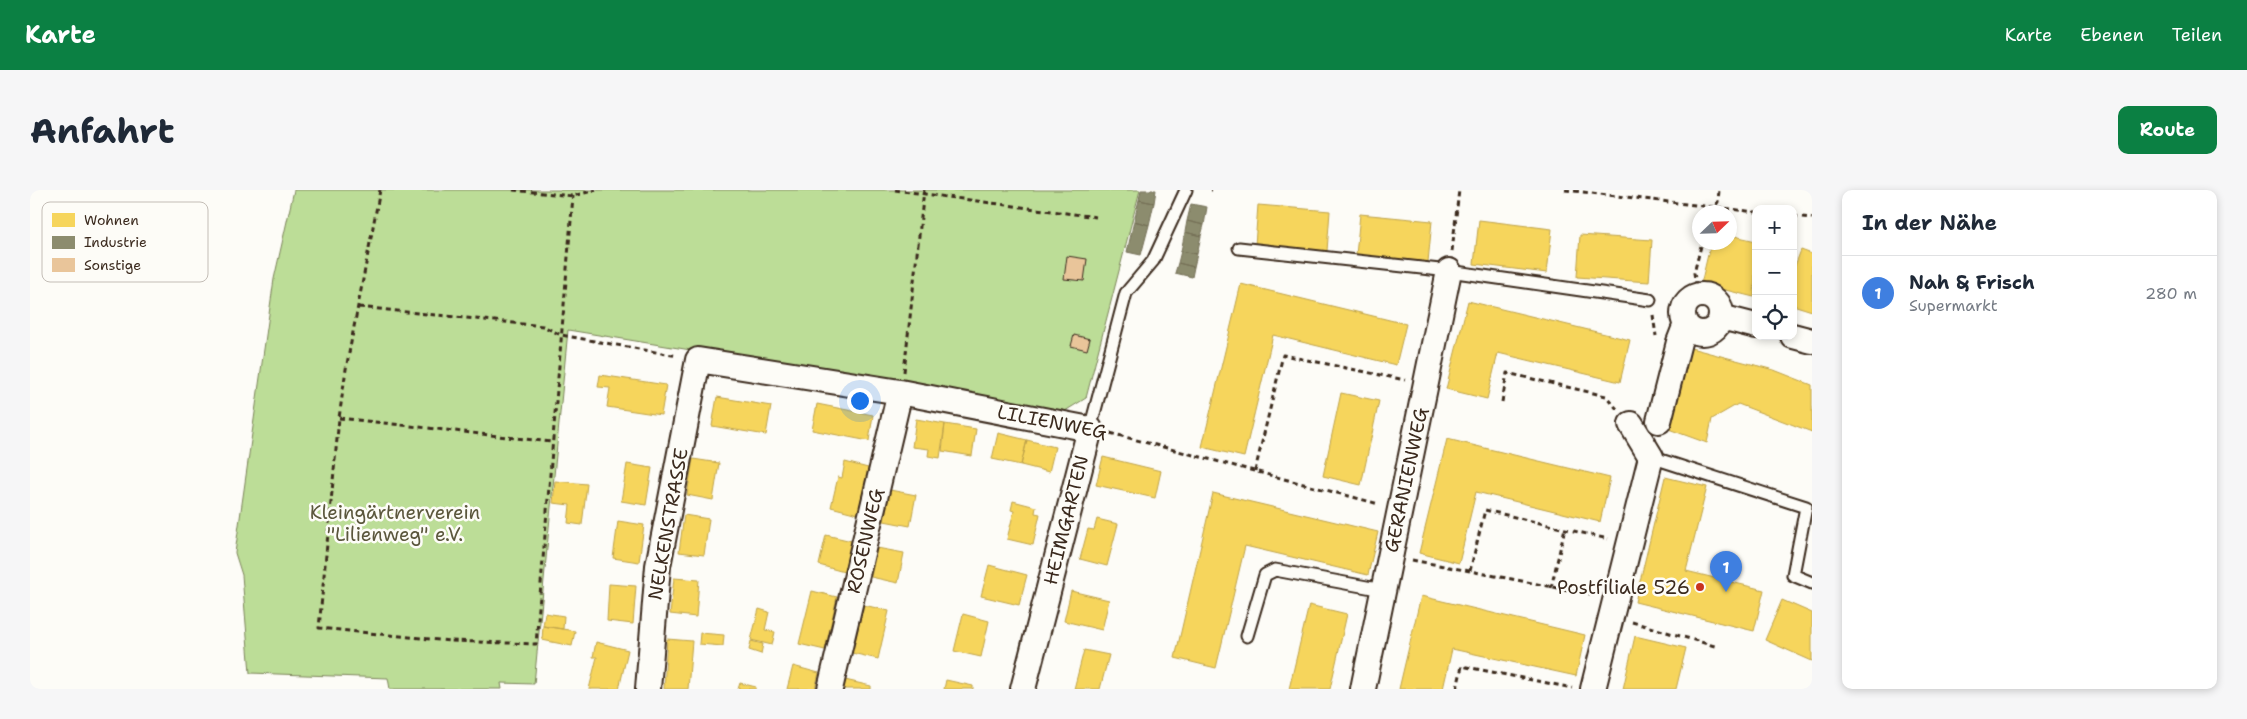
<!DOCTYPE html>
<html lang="de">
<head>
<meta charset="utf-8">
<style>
	body { margin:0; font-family:"Shantell Sans",sans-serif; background:#f6f6f7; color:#1f2937 }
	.controls { position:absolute; right:15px; top:15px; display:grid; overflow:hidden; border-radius:10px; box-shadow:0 2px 8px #0003 }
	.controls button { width:45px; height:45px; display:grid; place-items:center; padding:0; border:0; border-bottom:1px solid #e0e1e3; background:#fff; color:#1f2937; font:25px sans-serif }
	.compass { position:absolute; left:1662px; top:15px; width:45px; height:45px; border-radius:50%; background:#fff; box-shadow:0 2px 8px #0003; rotate:67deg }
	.you { position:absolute; left:829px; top:210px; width:18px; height:18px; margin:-12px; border:4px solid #fff; border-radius:50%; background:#1a73e8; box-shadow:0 0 0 8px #1a73e833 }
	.badge { display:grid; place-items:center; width:32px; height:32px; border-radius:50%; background:#0b8043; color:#fff; font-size:16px; font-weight:700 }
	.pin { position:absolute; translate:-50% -41px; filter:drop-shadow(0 1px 2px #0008) }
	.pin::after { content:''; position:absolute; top:26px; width:18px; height:15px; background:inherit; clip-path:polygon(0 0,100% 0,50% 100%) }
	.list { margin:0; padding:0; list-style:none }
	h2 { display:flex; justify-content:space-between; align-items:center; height:65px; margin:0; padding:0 20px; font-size:21px }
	h2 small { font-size:16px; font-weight:400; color:#747a83 }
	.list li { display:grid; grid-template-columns:32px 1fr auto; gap:15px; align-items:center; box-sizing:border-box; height:75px; padding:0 20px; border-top:1px solid #e0e1e3 }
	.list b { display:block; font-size:19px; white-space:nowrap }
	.list p { margin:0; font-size:16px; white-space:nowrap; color:#747a83 }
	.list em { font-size:16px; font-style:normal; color:#747a83 }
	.icon { flex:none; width:28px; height:28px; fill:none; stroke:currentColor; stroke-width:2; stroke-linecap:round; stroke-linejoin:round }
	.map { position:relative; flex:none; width:1782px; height:499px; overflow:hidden; border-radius:10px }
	header { display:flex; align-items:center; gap:30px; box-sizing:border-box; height:70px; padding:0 25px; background:#0b8043; color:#fff }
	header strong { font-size:24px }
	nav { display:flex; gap:28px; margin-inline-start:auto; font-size:18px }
	.intro { display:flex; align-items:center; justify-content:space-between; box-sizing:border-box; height:120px; padding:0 30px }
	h1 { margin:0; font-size:35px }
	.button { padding:12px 22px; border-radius:10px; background:#0b8043; color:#fff; font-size:18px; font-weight:700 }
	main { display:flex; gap:30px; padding:0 30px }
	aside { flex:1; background:#fff; border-radius:10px; box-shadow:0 2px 8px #0003 }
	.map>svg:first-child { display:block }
	.green { fill:#bcdd97; stroke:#7c845a }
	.homes { fill:#f6d55c; stroke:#bea249 }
	.industry { fill:#8c8c6e; stroke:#746f56 }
	.building { fill:#e9c59a; stroke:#3b2a1e }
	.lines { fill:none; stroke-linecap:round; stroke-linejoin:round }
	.service-casing { stroke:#3b2a1e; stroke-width:15 }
	.minor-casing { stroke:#3b2a1e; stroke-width:28 }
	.path { stroke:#3b2a1e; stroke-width:3; stroke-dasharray:5 4; stroke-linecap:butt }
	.service { stroke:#fdfcf7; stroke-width:11 }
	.minor { stroke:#fdfcf7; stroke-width:24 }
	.poi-dot { fill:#c8321e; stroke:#fdfcf7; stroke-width:2 }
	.labels { text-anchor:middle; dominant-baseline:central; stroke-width:5; stroke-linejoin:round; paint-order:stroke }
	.street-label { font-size:19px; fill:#3b2a1e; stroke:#fdfcf7 }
	.park-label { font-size:19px; fill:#5b573c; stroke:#fdfcf7 }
	.poi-label { font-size:19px; fill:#3b2a1e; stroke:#fdfcf7; text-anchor:end }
	.key { fill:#fdfcf7; stroke:#c3bdb6; stroke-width:1 }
	.key-label { font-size:14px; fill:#3b2a1e }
</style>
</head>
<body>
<header>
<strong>Karte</strong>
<nav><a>Karte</a><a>Ebenen</a><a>Teilen</a></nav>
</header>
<div class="intro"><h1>Anfahrt</h1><a class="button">Route</a></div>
<main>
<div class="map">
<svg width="1782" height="499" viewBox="0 0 1782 499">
	<rect width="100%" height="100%" fill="#fdfcf7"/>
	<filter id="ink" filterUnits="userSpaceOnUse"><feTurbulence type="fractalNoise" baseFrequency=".02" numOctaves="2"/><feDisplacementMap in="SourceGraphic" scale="10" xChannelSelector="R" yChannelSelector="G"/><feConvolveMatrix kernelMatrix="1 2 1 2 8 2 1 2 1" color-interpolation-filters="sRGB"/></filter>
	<g filter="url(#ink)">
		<path class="green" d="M264,0h846l-54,208 -21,13 -497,-81 -34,354 -33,-1 1,6h-112l-2,-11 -138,-5 -8,-98 -7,-22 39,-274z"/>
		<path class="homes" d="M1228,15l72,6 -3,40 -72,-6z
			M1330,24l72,7 -4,41 -72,-7z
			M1449,30l73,9 -5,44 -73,-9z
			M1550,45l72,5 -3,42 -72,-5z
			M1700,45l26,6 -2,56 -53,-13 10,-42h19z
			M1771,60l11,4v57l-19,-6v-34z
			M1211,94l165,40 -10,41 -123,-30 -29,122 -42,-10z
			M1438,111l162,39 -10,42 -122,-29 -11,46 -41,-10z
			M1653,156l91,24 38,15v47l-74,-28 -26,15 -5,24 -44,-16z
			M570,185l66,10 -5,30 -54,-8 3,-19 -12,-1z
			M1311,203l38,8 -18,84 -38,-9z
			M687,207l54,9 -5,29 -54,-9z
			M787,214l56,11 -4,26 -57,-11z
			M886,229l29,5 -5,34 -12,-2 1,-7 -17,-2z
			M915,234l31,5 -4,27 -30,-5z
			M968,243l29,7 -6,25 -29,-6z
			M1417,249l163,39 -10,44 -124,-30 -17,71 -40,-10z
			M997,250l28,7 -6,25 -28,-7z
			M1073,267l58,14 -6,27 -59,-13z
			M663,269l26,4 -6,37 -26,-5z
			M815,272l23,6 -10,46 -27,-7 7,-30 4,1z
			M597,274l25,4 -6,37 -25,-4z
			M1635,287l42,10 -21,84 78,19 -10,41 -119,-29z
			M525,291l32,3 -5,41 -14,-2 2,-18 -17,-2z
			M860,300l26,5 -6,31 -26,-5z
			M1183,303l165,39 -10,43 -123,-29 -29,122 -41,-10z
			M983,311l23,6 -1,6 5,1 -7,31 -26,-6 7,-28 -3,-1z
			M654,325l25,4 -5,36 -25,-3z
			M1067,329l21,5 -11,42 -27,-7 8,-30 6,1z
			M588,331l26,4 -5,37 -26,-4z
			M796,345l26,6 -8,31 -25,-7z
			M847,358l27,5 -6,30 -27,-6z
			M959,375l38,10 -8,30 -38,-9z
			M644,388l25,2 -3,37 -26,-3z
			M579,394l27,2 -3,38 -26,-3z
			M782,401l25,6 -12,53 -26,-6z
			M1041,401l38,9 -7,30 -38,-9z
			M1391,406l164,39 -9,41 -124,-27 -9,40h-44z
			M1752,410l30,13v48l-47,-21z
			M834,415l25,6 -11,48 -26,-6z
			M1279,415l38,9 -17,75h-41z
			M729,419l10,3 -4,18 10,2 -3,13 -21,-5z
			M515,423l19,3 -1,13 -20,-3z
			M933,424l26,7 -8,36 -27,-6z
			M513,436l32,5 -3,15 -30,-6z
			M670,443l24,2 -1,11 -24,-2z
			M1605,446l51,12 -10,41h-53z
			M637,449l25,2 -4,48h-24z
			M721,451l12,3 -2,10 -12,-4z
			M566,452l32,8 -9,39h-30l8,-32h-4z
			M1054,460l25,5 -9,34h-26z
			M763,476l26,7 -4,16h-28z
			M815,490l26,6v3h-28z
			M916,490l27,6v3h-29z
			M710,493l16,4 -1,2h-17z"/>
		<path class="industry" d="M1111,0h15l-2,13 -15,-3z
			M1109,10l15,3 -5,22 -15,-4z
			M1161,14l16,3 -3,18 -17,-4z
			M1104,31l15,4 -8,30 -14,-3z
			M1157,31l17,4 -3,11 -16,-4z
			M1155,42l16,4 -4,18 -16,-3z
			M1151,61l16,3 -3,13 -16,-4z
			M1148,73l16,4 -2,10 -17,-4z"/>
		<path class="building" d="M1037,66l20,3 -3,22 -20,-2z
			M1044,145l16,4 -3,11 -16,-4z"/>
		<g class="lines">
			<g class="service-casing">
				<path id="service" d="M1209,58l210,23 201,29
					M1060,239l36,-136 27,-32 33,-71
					M1621,267l155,50 -13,68 19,8
					M1217,446l18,-61 10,-5 108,20"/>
			</g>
			<g class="minor-casing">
				<path id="minor" d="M1653 124a19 19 0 1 1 38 0a19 19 0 1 1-38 0Z
					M1691,127l35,9
					M1763,146l19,5
					M1629,231l20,-79 7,-18
					M618,499l10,-123 40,-206 202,32 190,37 -67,260
					M800,499l70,-297
					M1333,499l86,-418
					M1563,499l58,-232 -20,-33"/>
			</g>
			<path class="path" d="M350,0l-34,179 -7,49 -20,210 131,13 86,3 37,-448
				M483,0l60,6 23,-6
				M865,0l201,27
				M1181,0h1
				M1535,0l191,22
				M1681,22l7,-10 1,-12
				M1763,26l19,2
				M1422,61l7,-61
				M1668,105l-4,-22 8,-31
				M329,117l184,19 18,9 117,21
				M1623,125l3,21
				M874,182l20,-182
				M1472,212l5,-29 99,23 11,13
				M309,228l213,24
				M1080,243l269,71
				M1225,281l28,-116 122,25
				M1382,370l183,35
				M1440,381l15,-61 123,29
				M1521,398l14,-60
				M1602,432l86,25
				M1427,499l5,-23 110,22"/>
			<use href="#service" class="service"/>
			<use href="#minor" class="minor"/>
		</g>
	</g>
	<circle class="poi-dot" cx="1670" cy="397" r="5"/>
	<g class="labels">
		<g class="street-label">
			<text transform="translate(1022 232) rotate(11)">LILIENWEG</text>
			<text transform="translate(1376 290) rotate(-78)">GERANIENWEG</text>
			<text transform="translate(1036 330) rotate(-76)">HEIMGARTEN</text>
			<text transform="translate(638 334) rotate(-80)">NELKENSTRASSE</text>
			<text transform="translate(835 351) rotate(-77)">ROSENWEG</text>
		</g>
		<g class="park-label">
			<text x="365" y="322">Kleingärtnerverein<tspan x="365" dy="22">"Lilienweg" e.V.</tspan></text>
		</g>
		<g class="poi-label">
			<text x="1660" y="397">Postfiliale 526</text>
		</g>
	</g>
	<rect x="12" y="12" width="166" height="80" rx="8" class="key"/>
	<rect x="22" y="23" width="23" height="14" fill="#f6d55c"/>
	<rect x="22" y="46" width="23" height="13" fill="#8c8c6e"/>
	<rect x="22" y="68" width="23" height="14" fill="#e9c59a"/>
	<g class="key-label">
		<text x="54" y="35">Wohnen</text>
		<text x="54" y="57">Industrie</text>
		<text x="54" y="80">Sonstige</text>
	</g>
</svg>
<div class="controls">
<button>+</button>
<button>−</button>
<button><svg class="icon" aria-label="locate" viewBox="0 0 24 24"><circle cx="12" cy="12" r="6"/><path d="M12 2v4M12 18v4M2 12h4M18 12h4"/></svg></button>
</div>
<svg class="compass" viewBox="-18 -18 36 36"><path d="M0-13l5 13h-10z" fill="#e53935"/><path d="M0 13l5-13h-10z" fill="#747a83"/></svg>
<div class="you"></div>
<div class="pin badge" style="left:1696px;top:402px;background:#3f7fe0">1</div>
</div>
<aside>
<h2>In der Nähe<small></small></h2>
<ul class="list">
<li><span class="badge" style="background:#3f7fe0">1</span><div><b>Nah &amp; Frisch</b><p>Supermarkt</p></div><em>280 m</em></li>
</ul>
</aside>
</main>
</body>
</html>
